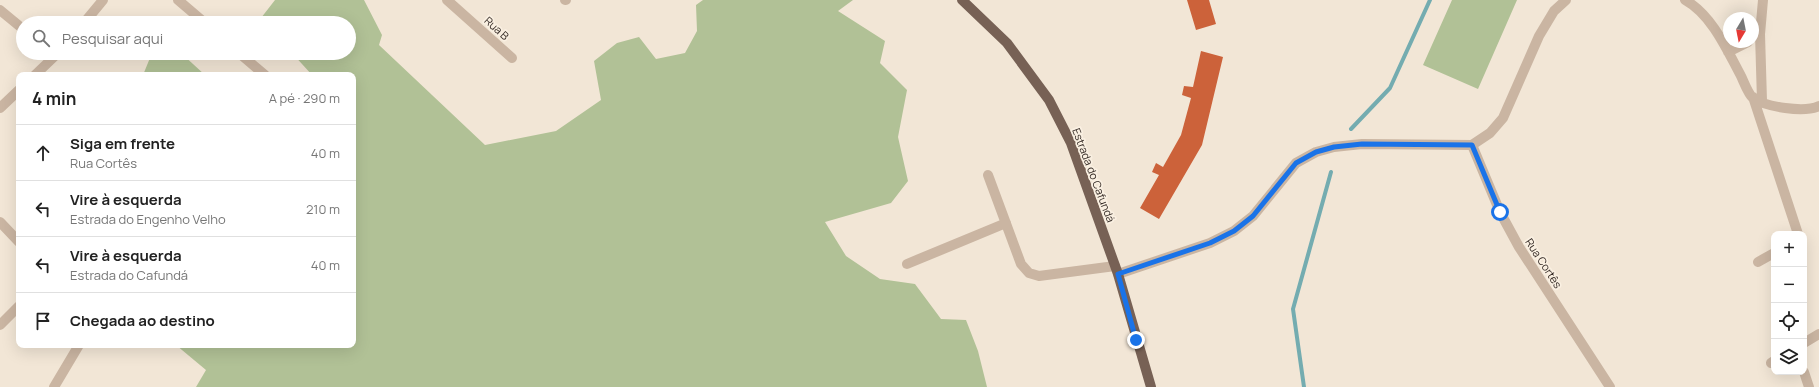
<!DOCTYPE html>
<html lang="pt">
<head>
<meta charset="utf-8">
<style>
	body { margin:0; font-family:Manrope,sans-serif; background:#f2f2f2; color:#222 }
	.controls { position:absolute; right:12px; bottom:12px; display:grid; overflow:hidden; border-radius:8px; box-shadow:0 4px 16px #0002 }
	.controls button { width:36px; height:36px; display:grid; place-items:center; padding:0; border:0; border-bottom:1px solid #e0e0e0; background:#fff; color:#222; font:20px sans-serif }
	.compass { position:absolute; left:1723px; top:12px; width:36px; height:36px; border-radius:50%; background:#fff; box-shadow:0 4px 16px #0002; rotate:190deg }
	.stop { position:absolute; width:12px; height:12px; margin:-9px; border:3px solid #1a73e8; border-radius:50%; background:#fff }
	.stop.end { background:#1a73e8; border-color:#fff; box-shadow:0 1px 4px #0008 }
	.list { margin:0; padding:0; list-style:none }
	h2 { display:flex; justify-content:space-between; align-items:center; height:52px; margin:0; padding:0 16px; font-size:17px }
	h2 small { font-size:13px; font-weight:400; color:#767676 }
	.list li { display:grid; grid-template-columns:26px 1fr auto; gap:12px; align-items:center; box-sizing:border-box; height:56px; padding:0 16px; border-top:1px solid #e0e0e0 }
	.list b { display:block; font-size:15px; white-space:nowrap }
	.list p { margin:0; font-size:13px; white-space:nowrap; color:#767676 }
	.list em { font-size:13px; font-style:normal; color:#767676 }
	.icon { flex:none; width:22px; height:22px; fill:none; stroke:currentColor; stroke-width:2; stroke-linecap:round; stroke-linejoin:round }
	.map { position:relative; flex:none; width:1819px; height:387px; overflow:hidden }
	.search { position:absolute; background:#fff; box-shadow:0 4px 16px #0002; left:16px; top:16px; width:340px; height:44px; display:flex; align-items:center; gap:10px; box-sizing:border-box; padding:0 14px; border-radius:22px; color:#767676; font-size:15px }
	.panel { position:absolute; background:#fff; box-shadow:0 4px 16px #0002; left:16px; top:72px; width:340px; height:276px; border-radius:8px }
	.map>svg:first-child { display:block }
	.green { fill:#b1c196 }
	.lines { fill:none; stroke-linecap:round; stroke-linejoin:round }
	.stream { stroke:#74acb0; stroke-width:4 }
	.building { fill:#cc623a }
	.minor { stroke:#cab5a2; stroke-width:10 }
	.major { stroke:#776155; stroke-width:10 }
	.route { stroke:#1a73e8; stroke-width:5 }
	.labels { text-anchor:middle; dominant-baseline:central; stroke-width:3.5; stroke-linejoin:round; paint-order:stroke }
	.street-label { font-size:11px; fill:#342a25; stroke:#faf0e2 }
</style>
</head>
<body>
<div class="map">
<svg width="1819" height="387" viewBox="0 0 1819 387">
	<rect width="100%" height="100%" fill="#f2e6d6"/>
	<path class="green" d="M275,0h89l18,35 -3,10 106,100 71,-14 45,-31 -7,-39 23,-18 22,-6 17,22 29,-6 12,-22 -1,-26 7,-5h150l-15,11 47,30 -5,22 27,27 -9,47 10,44 -17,22 -66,19 21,34 34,23 35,5 26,35 25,1 12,31 9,36h-791l10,-17 -30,-25h177v-270h-41l-20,-22h57v-30h-84l-4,-5z
		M1452,0h65l-39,89 -55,-24z
		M152,53h29l24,22h-62z"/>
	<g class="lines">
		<path class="stream" d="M1351,129l39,-41 40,-88
			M1304,387l-11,-78 38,-137"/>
	</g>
	<path class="building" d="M1187,0h22l7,24 -20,6z
		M1201,51l22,6 -21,88 -43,74 -19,-11 19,-33 -7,-3 4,-9 7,4 18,-32 10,-37 -9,-3 2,-9 9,1z"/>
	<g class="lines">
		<path class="minor" d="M178,0l27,23
			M447,0l65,58
			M565,0h1
			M1685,0c27,15 42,50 56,76 3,6 7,18 12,22 13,9 51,15 66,8
			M0,10l23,19
			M84,23l19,-23
			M1728,52l20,-10
			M239,53l26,22
			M35,75l23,-22
			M1753,97l45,137
			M1762,101l-2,-67 3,-34
			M0,108l19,-18
			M1472,145l28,67 19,35 91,140
			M988,175l33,89 8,9 10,3 76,-10
			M0,222l19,20
			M1758,262l16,-9
			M907,264l99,-41
			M1118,274l92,-31 24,-12 19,-15 43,-53 20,-11 18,-5 28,-3 110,1 18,-12 13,-15 36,-82 15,-25 12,-11
			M0,325l19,-19
			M1804,343l15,-9
			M1771,363l3,-2
			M1804,372l5,15
			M54,387l25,-42"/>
		<path class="major" d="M962,0l45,43 42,57 22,43 47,131 33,113"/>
	</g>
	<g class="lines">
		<path class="route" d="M1136,340l-18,-66 92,-31 24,-12 19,-15 43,-53 20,-11 18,-5 28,-3 110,1 28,67"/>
	</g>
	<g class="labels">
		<g class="street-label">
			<text transform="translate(497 28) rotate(42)">Rua B</text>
			<text transform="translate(1094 175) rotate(69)">Estrada do Cafundá</text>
			<text transform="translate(1544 263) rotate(57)">Rua Cortês</text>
		</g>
	</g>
</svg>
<div class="controls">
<button>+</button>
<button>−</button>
<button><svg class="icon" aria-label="locate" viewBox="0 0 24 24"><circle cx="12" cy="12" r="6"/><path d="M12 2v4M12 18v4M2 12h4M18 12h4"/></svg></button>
<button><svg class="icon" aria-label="layers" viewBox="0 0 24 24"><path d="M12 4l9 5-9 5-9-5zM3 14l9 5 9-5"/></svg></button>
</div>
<svg class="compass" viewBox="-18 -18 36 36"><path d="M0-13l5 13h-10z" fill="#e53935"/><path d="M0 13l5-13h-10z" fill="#767676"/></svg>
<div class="stop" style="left:1500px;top:212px"></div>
<div class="stop end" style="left:1136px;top:340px"></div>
<div class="search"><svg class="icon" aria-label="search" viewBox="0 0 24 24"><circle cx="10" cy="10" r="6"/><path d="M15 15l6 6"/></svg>Pesquisar aqui</div>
<section class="panel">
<h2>4 min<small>A pé · 290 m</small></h2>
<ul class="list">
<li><svg class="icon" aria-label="ahead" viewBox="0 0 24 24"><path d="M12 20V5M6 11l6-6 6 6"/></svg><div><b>Siga em frente</b><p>Rua Cortês</p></div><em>40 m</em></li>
<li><svg class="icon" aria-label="left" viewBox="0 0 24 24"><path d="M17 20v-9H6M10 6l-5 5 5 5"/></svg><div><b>Vire à esquerda</b><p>Estrada do Engenho Velho</p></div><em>210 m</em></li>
<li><svg class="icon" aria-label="left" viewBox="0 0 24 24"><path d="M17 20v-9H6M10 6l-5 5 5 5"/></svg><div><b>Vire à esquerda</b><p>Estrada do Cafundá</p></div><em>40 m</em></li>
<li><svg class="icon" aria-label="arrive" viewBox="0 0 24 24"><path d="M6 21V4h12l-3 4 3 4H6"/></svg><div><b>Chegada ao destino</b></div></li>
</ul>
</section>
</div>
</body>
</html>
